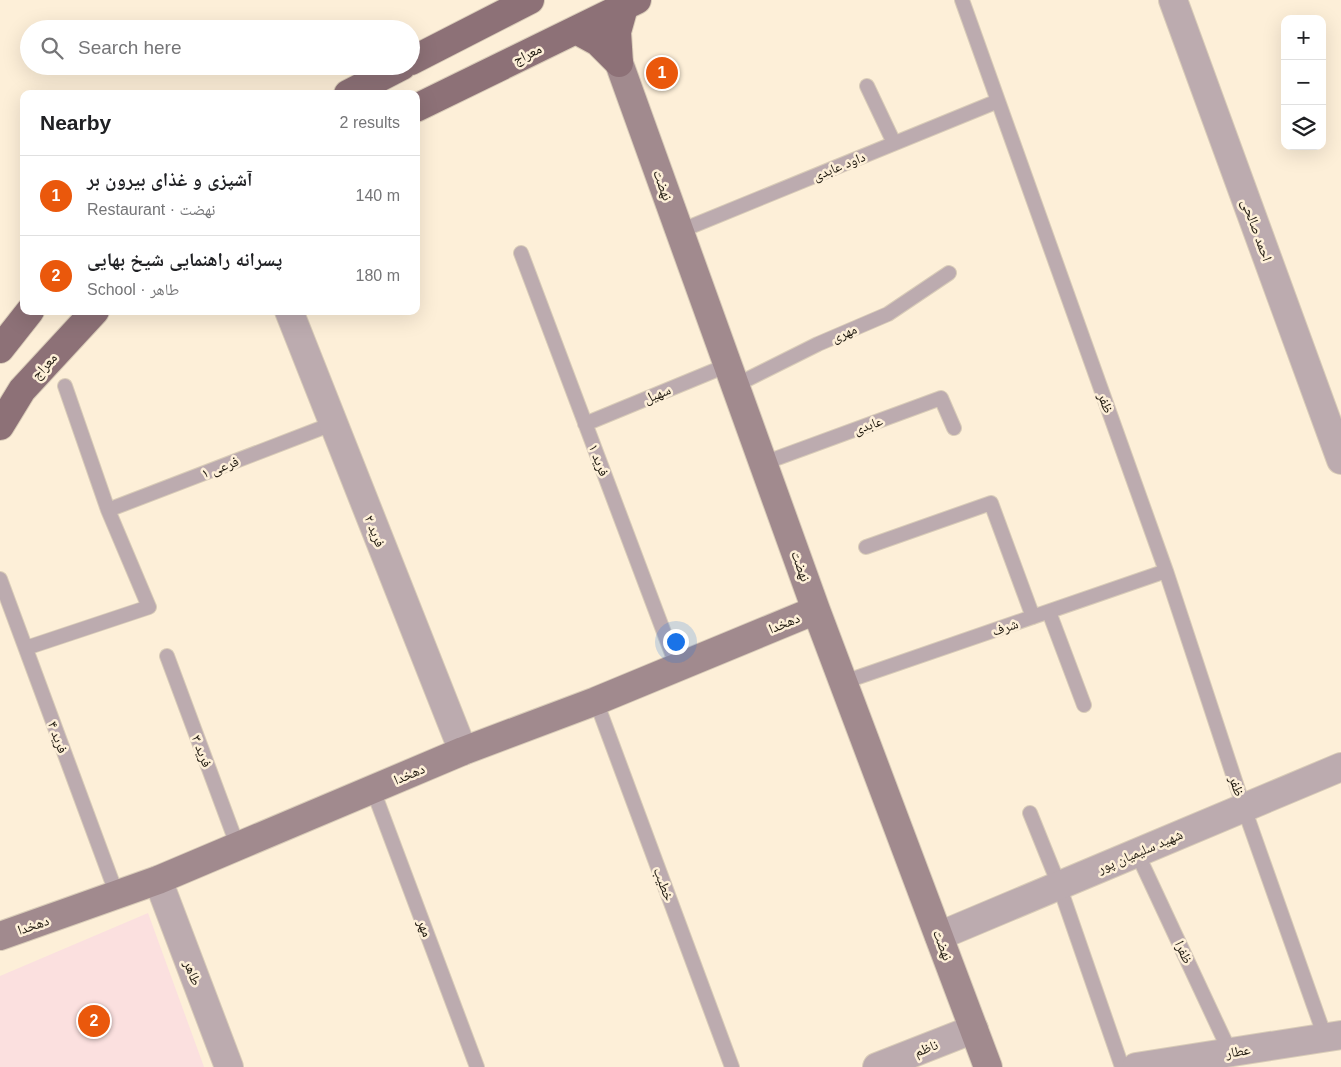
<!DOCTYPE html>
<html lang="en">
<head>
<meta charset="utf-8">
<style>
	body { margin:0; font-family:Arial,"Noto Naskh Arabic",sans-serif; background:#f6f6f6; color:#202124 }
	.controls { position:absolute; right:15px; top:15px; display:grid; overflow:hidden; border-radius:10px; box-shadow:0 5px 20px #0002 }
	.controls button { width:45px; height:45px; display:grid; place-items:center; padding:0; border:0; border-bottom:1px solid #e0e0e0; background:#fff; color:#202124; font:25px sans-serif }
	.you { position:absolute; left:675px; top:641px; width:18px; height:18px; margin:-12px; border:4px solid #fff; border-radius:50%; background:#1a73e8; box-shadow:0 0 0 8px #1a73e833 }
	.badge { display:grid; place-items:center; width:32px; height:32px; border-radius:50%; background:#ea580c; color:#fff; font-size:16px; font-weight:700 }
	.pin { position:absolute; translate:-50% -50%; border:2px solid #fff; box-shadow:0 1px 5px #0006 }
	.list { margin:0; padding:0; list-style:none }
	h2 { display:flex; justify-content:space-between; align-items:center; height:65px; margin:0; padding:0 20px; font-size:21px }
	h2 small { font-size:16px; font-weight:400; color:#757577 }
	.list li { display:grid; grid-template-columns:32px 1fr auto; gap:15px; align-items:center; box-sizing:border-box; height:80px; padding:0 20px; border-top:1px solid #e0e0e0 }
	.list b { display:block; font-size:19px; white-space:nowrap }
	.list p { margin:0; font-size:16px; white-space:nowrap; color:#757577 }
	.list em { font-size:16px; font-style:normal; color:#757577 }
	.icon { flex:none; width:28px; height:28px; fill:none; stroke:currentColor; stroke-width:2; stroke-linecap:round; stroke-linejoin:round }
	.map { position:relative; flex:none; width:1341px; height:1067px; overflow:hidden }
	.search { position:absolute; background:#fff; box-shadow:0 5px 20px #0002; left:20px; top:20px; width:400px; height:55px; display:flex; align-items:center; gap:12px; box-sizing:border-box; padding:0 18px; border-radius:28px; color:#757577; font-size:19px }
	.panel { position:absolute; background:#fff; box-shadow:0 5px 20px #0002; left:20px; top:90px; width:400px; height:225px; border-radius:10px }
	.map>svg:first-child { display:block }
	.education { fill:#fbe0df }
	.lines { fill:none; stroke-linecap:round; stroke-linejoin:round }
	.lane-casing { stroke:#d9ccb8; stroke-width:16 }
	.street-casing { stroke:#d9ccb8; stroke-width:30 }
	.secondary-casing { stroke:#d9ccb8; stroke-width:30 }
	.primary-casing { stroke:#d9ccb8; stroke-width:30 }
	.lane { stroke:#bcabaf; stroke-width:14 }
	.street { stroke:#bcabaf; stroke-width:28 }
	.secondary { stroke:#a18a8e; stroke-width:28 }
	.primary { stroke:#8d7177; stroke-width:28 }
	.labels { text-anchor:middle; dominant-baseline:central; stroke-width:5; stroke-linejoin:round; paint-order:stroke }
	.street-label { font-size:14px; fill:#1d170d; stroke:#fdefd8 }
</style>
</head>
<body>
<div class="map">
<svg width="1341" height="1067" viewBox="0 0 1341 1067">
	<rect width="100%" height="100%" fill="#fdefd8"/>
	<path class="education" d="M148,913l56,154h-204v-91z"/>
	<g class="lines">
		<g class="lane-casing">
			<path id="lane" d="M962,0l204,571 78,237 81,229
				M867,86l27,57
				M680,231l318,-130
				M521,253l156,414
				M736,385l82,-41 70,-30 61,-41
				M585,424l143,-59
				M764,463l177,-65 13,30
				M108,510l224,-86
				M866,547l125,-44 42,114
				M0,579l117,316
				M1049,612l35,93
				M26,648l123,-41 -41,-97 -43,-124
				M167,656l71,191
				M844,682l322,-111
				M596,701l136,366
				M373,790l104,277
				M1030,813l29,72 63,182
				M1137,853l93,199"/>
		</g>
		<g class="street-casing">
			<path id="street" d="M1173,0l168,460
				M289,311l174,440
				M158,880l71,187
				M939,936l402,-169
				M877,1067l97,-38
				M1136,1067l205,-32"/>
		</g>
		<g class="secondary-casing">
			<path id="secondary" d="M619,63l197,547 172,457
				M0,936l158,-56 305,-129 133,-50 220,-91"/>
		</g>
		<g class="primary-casing">
			<path id="primary" d="M576,30l22,12 21,21 -2,-31 7,-25
				M411,61l119,-61
				M348,94l54,-28
				M416,108l221,-108
				M0,349l30,-38
				M0,426l22,-36 73,-79"/>
		</g>
		<use href="#lane" class="lane"/>
		<use href="#street" class="street"/>
		<use href="#secondary" class="secondary"/>
		<use href="#primary" class="primary"/>
	</g>
	<g class="labels">
		<g class="street-label">
			<text transform="translate(527 54) rotate(-26)">معراج</text>
			<text transform="translate(839 166) rotate(-22)">داود عابدی</text>
			<text transform="translate(663 185) rotate(70)">نهضت</text>
			<text transform="translate(1257 230) rotate(70)">احمد صالحی</text>
			<text transform="translate(844 333) rotate(-23)">مهری</text>
			<text transform="translate(44 366) rotate(-47)">معراج</text>
			<text transform="translate(657 394) rotate(-22)">سهیل</text>
			<text transform="translate(1106 403) rotate(70)">ظفر</text>
			<text transform="translate(868 425) rotate(-20)">عابدی</text>
			<text transform="translate(599 460) rotate(69)">فرید ۱</text>
			<text transform="translate(220 467) rotate(-21)">فرعی ۱</text>
			<text transform="translate(375 531) rotate(68)">فرید ۲</text>
			<text transform="translate(801 566) rotate(70)">نهضت</text>
			<text transform="translate(784 623) rotate(-22)">دهخدا</text>
			<text transform="translate(1005 627) rotate(-19)">شرف</text>
			<text transform="translate(58 737) rotate(70)">فرید ۴</text>
			<text transform="translate(202 751) rotate(69)">فرید ۳</text>
			<text transform="translate(409 774) rotate(-23)">دهخدا</text>
			<text transform="translate(1237 786) rotate(72)">ظفر</text>
			<text transform="translate(1140 851) rotate(-23)">شهید سلیمیان پور</text>
			<text transform="translate(664 884) rotate(69)">خطیب</text>
			<text transform="translate(33 925) rotate(-19)">دهخدا</text>
			<text transform="translate(425 928) rotate(69)">مهر</text>
			<text transform="translate(943 945) rotate(69)">نهضت</text>
			<text transform="translate(1184 952) rotate(65)">ظفرا</text>
			<text transform="translate(193 973) rotate(69)">طاهر</text>
			<text transform="translate(926 1048) rotate(-21)">ناظم</text>
			<text transform="translate(1238 1051) rotate(-9)">عطار</text>
		</g>
	</g>
</svg>
<div class="controls">
<button>+</button>
<button>−</button>
<button><svg class="icon" aria-label="layers" viewBox="0 0 24 24"><path d="M12 4l9 5-9 5-9-5zM3 14l9 5 9-5"/></svg></button>
</div>
<div class="you"></div>
<div class="pin badge" style="left:662px;top:73px">1</div>
<div class="pin badge" style="left:94px;top:1021px">2</div>
<div class="search"><svg class="icon" aria-label="search" viewBox="0 0 24 24"><circle cx="10" cy="10" r="6"/><path d="M15 15l6 6"/></svg>Search here</div>
<section class="panel">
<h2>Nearby<small>2 results</small></h2>
<ul class="list">
<li><span class="badge">1</span><div><b>آشپزی و غذای بیرون بر</b><p>Restaurant · نهضت</p></div><em>140 m</em></li>
<li><span class="badge">2</span><div><b>پسرانه راهنمایی شیخ بهایی</b><p>School · طاهر</p></div><em>180 m</em></li>
</ul>
</section>
</div>
</body>
</html>
